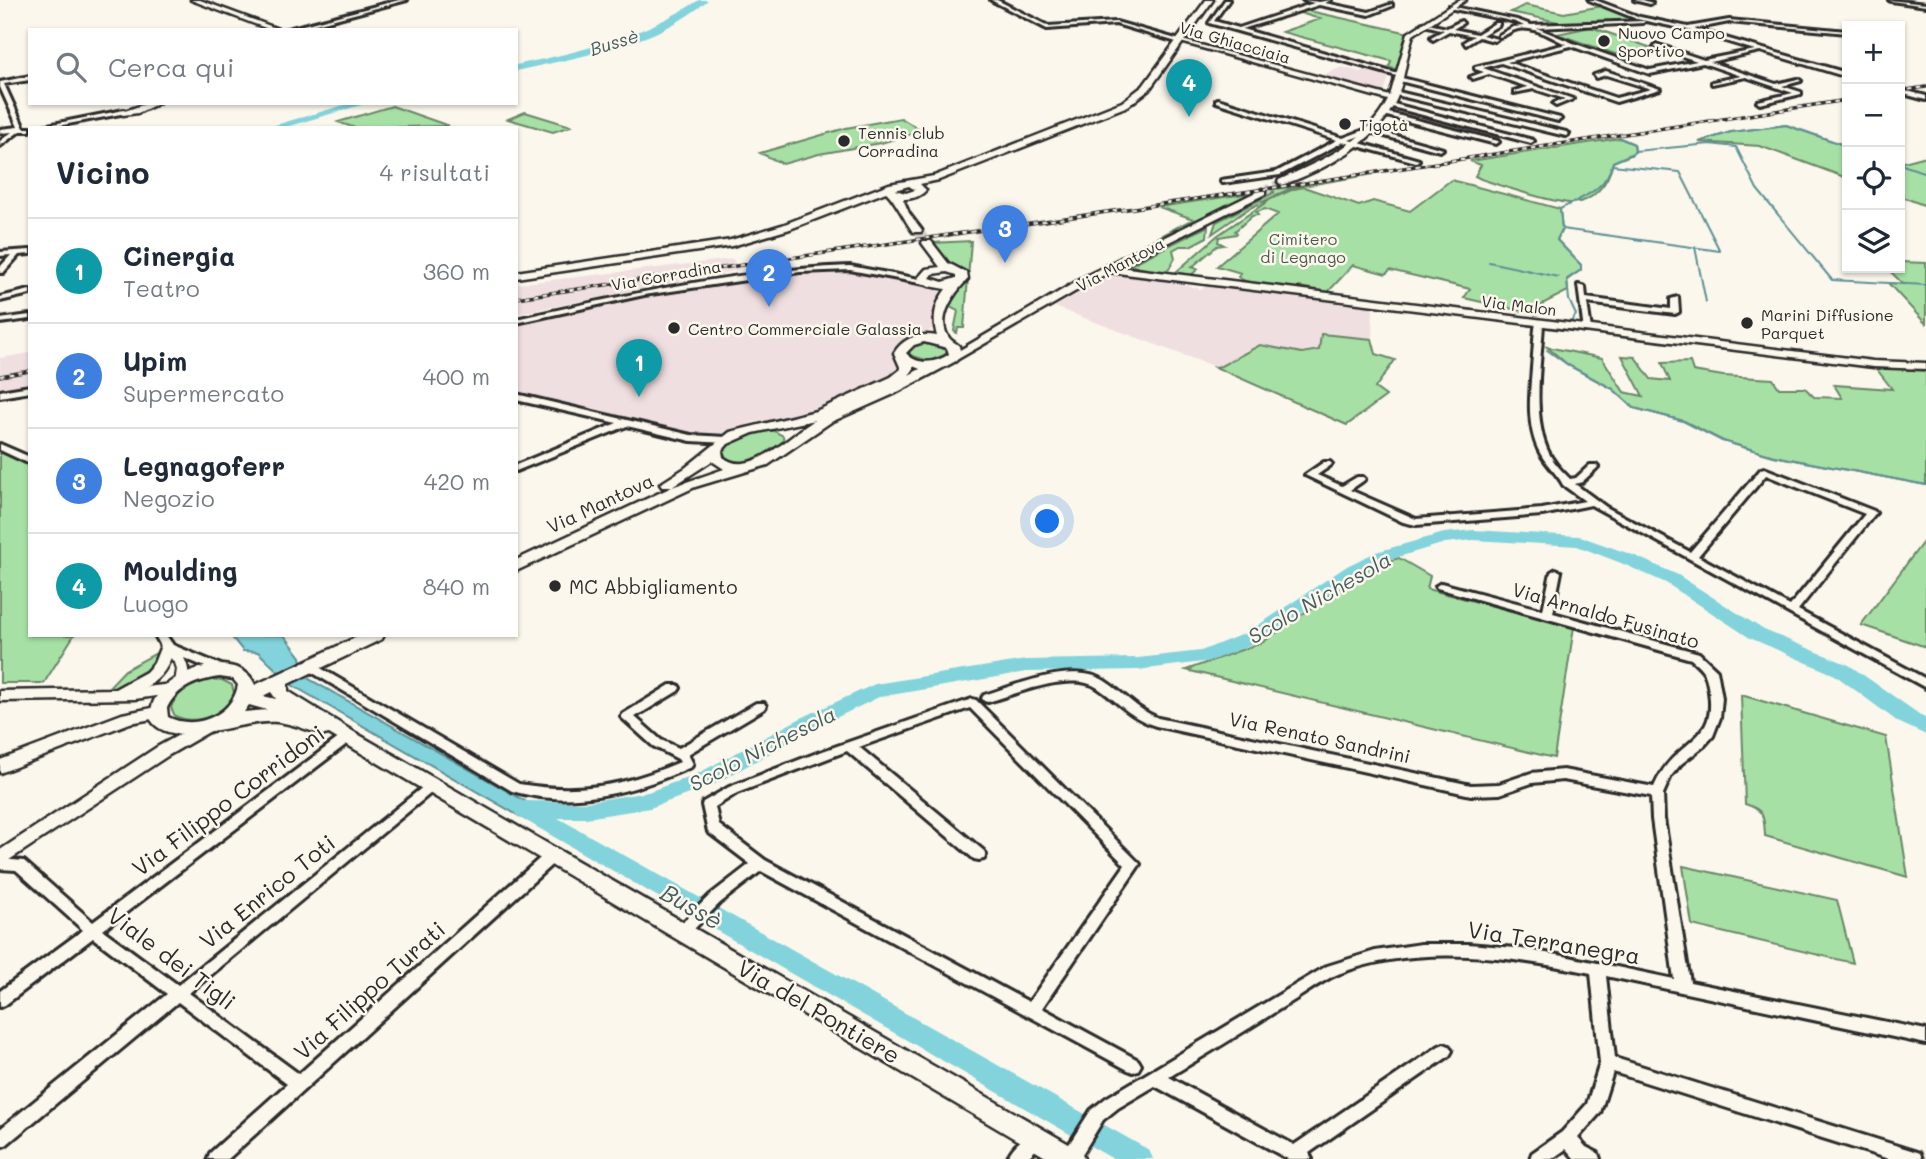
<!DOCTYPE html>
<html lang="it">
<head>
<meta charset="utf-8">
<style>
	body { margin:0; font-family:Mali,sans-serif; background:#f6f6f7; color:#1f2937 }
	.controls { position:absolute; right:21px; top:21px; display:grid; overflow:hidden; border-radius:0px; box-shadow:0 2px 5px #0004 }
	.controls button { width:63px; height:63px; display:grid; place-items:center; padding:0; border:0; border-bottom:2px solid #e0e1e3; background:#fff; color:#1f2937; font:35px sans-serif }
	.you { position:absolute; left:1048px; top:522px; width:24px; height:24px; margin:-18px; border:5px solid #fff; border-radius:50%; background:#1a73e8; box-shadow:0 0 0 10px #1a73e833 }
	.badge { display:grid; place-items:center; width:46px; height:46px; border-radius:50%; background:#7c3aed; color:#fff; font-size:23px; font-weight:700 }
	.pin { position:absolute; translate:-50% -58px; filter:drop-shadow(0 2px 4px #0008) }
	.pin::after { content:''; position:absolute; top:37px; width:24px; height:21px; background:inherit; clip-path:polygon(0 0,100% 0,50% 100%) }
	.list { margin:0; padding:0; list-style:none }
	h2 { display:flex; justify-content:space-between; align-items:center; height:91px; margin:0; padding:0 28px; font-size:30px }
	h2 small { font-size:23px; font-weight:400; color:#747a83 }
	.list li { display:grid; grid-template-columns:46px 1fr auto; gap:21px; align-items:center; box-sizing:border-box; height:105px; padding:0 28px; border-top:2px solid #e0e1e3 }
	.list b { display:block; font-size:26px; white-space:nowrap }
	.list p { margin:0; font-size:23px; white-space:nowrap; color:#747a83 }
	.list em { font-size:23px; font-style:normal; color:#747a83 }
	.icon { flex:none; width:38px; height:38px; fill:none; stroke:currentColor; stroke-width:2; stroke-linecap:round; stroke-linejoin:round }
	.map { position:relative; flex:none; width:1926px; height:1159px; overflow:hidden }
	.search { position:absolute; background:#fff; box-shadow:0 2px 5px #0004; left:28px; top:28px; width:490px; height:77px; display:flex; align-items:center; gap:18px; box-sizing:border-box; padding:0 24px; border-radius:0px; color:#747a83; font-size:26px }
	.panel { position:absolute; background:#fff; box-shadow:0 2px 5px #0004; left:28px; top:126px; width:490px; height:511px; border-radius:0px }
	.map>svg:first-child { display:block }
	.built { fill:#f0dfe0 }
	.green { fill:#a7e0a5; stroke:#698668; stroke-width:2 }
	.water { fill:#82d3db; stroke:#5f9095; stroke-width:2 }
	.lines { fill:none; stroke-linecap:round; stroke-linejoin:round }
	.stream { stroke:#5f9095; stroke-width:2 }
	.river { fill:#82d3db; fill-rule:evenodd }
	.tertiary-tunnel { stroke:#d1cec5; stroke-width:9; stroke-dasharray:9 4.5; stroke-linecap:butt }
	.secondary-tunnel { stroke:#d1cec5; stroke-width:10; stroke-dasharray:10 5; stroke-linecap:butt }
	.minor-casing { stroke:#2b2b2b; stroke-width:6 }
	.tertiary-casing { stroke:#2b2b2b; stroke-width:5 }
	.secondary-casing { stroke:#2b2b2b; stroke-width:5 }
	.minor { fill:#fbf7ec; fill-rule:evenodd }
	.tertiary { fill:#fbf7ec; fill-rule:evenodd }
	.secondary { fill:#fbf7ec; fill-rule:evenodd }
	.rail-casing { stroke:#2b2b2b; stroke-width:3.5 }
	.rail { stroke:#fbf7ec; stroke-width:2; stroke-dasharray:4.5; stroke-linecap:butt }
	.poi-dot { fill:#2b2b2b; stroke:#fbf7ec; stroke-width:2.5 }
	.labels { text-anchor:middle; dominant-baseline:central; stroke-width:5; stroke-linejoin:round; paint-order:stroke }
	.far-poi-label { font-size:16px; fill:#2b2b2b; stroke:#fbf7ec; text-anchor:start }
	.far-street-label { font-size:16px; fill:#2b2b2b; stroke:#fbf7ec }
	.far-park-label { font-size:16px; fill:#4a584a; stroke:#fbf7ec }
	.far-water-label { font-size:18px; font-style:italic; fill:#455d60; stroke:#fbf7ec }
	.street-label { font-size:19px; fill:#2b2b2b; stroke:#fbf7ec }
	.poi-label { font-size:19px; fill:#2b2b2b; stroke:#fbf7ec; text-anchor:start }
	.water-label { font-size:21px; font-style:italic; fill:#455d60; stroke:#fbf7ec }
	.near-street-label { font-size:23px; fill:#2b2b2b; stroke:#fbf7ec }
	.near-water-label { font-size:24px; font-style:italic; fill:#455d60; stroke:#fbf7ec }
</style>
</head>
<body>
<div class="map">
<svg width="1926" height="1159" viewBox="0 0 1926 1159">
	<rect width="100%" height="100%" fill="#fbf7ec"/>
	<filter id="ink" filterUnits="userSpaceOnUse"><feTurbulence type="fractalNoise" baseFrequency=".0143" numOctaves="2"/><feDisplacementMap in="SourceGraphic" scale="14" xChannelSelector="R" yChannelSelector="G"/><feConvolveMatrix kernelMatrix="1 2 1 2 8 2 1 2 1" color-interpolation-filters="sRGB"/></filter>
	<g filter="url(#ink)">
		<path class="built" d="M1342,67l18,5 13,-5 17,7 -7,21 -67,-17z
			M733,259l6,11 -223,44v-30z
			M826,270l25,1 66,11 19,6 5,6 -7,33 -7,6 -25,8 -7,7v6l8,11 -5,10 -85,39 -25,6 -34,2 -33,15 -19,1 -186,-44v-70l49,-13 86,-16 94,-16z
			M1117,274l55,7 28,8 10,-3 163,20 -1,33 -51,-5 -2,16 -17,3 -42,-8 -40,21 -5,1 -160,-60 52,-31z
			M30,353v32l-30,5v-32z"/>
		<path class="green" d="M1525,5l39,8 38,-7 44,15 -74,4 -61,-13z
			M1305,10l104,23 -12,36 -8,-1 2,-7 -109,-29 38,-13 -23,-7z
			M1591,27l61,21 -34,7 -61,-21z
			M392,106l57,20 -94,2 -17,-6z
			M525,112l46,14 -18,6 -45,-13z
			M901,118l21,13 -41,12 -62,11 -36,10 -23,-11 86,-25z
			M1786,125l61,21v32l-87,-32 -61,-4 32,-10z
			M1620,138l14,6 1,7 -4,4 -18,7c-4,20 -20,42 -43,41 -19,-1 -69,-17 -89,-24l-6,-3 6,-11 -11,-4z
			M1926,156v50l-26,-10v-33z
			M1374,174l-83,14 -43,21 -36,25 4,-12 59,-30h-23v1l-141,72h-7l89,-46 -34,-12z
			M1451,180l109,29 2,20 -5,11 24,25v5l-14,10 1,11 -24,12 -9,11 -71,-16 6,-9 -80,-19 -4,4 -33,-9 -25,27 -28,-5 -5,3c-18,-3 -41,-3 -57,-13l3,-4 -24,-7 61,-52 -13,-5 -9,3 2,3 -6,1 -17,15 2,2 -1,1 -17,3 -1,5 6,3 -7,1 -25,21 6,2 -10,9 -13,-5 43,-38 53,-36 23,-10 10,-2 55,19 14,-5 37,10z
			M1208,226l-1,11 -17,9h-10l-7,4 2,8 -6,11 -11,4 -28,-8z
			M971,241l-7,87h-6l-1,5 -3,-2 4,-20 -10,-5 2,-14 17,-18 -18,-9 -17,-22z
			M1900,262l26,1v61l-38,-41 15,1 -16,-16h13z
			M1321,334l51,5 4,15 19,6 -20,28 11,8 -39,29 -132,-58 6,-1 39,-21 42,8 17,-3z
			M928,341l20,6 2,6 -21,8 -19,-6 -1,-5 4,-5z
			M1547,347l55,11 22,34 19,4 -21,-40 13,1 16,22 19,2 -8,-18 28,-1 3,9 30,5 50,3 6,9h26l9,9 28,1 -8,-13 58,4 -17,-22 51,4v114l-152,-29 -51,-15 -39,-20 -50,-13 -21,-19 -45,-24z
			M762,431h12l9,5 1,7c-16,13 -39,25 -58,15l-3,-8 7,-6z
			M0,450l30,14v171h44l-30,48h-44z
			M1926,538v109l-65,-22z
			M1399,558l31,18 -3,13 147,38 -20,131 -368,-88 77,-28 99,-70 12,-7z
			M158,652l-3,17 -37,20 -12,1 19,-20z
			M208,680h14l10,5 2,8c-8,21 -38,33 -59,23l-4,-8c5,-17 21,-24 37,-28z
			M1741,695l145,42 22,140 -143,-41c-1,-19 0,-26 -20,-32z
			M1683,866l154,34 16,63 -161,-38z"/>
		<path class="water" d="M230,635h54l17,22 3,19 235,133 -13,11 -234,-135 -34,-33 -15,-1z"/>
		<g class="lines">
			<path class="stream" d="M1702,141l29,-9 55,-7 61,21
				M1635,151l75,-7 26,3 21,42 75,91 94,5
				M1900,164l26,9
				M1562,229l158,22 -40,-79 -68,-7
				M1695,247l11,55
				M1489,262l69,15
				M1569,324l7,-9 -7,-15 -2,-21 14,-9v-5l-24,-25 5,-11 -2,-20c24,-12 46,-19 53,-47l22,-10 -1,-8 -14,-6
				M1547,350l21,15 45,24 21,19 49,13 39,20 52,15 152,29"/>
			<path class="river" d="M699,0h9c-50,45 -128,56 -192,71v-6c65,-14 127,-28 183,-65z
				M351,103h17l-86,25h-17z
				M1473,530l106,6 54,19 45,20 86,55 85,35 77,54v16l-28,-13 -63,-47 -85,-37 -84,-55 -45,-20 -44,-17 -104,-6 -28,3 -57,17 -29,14 -97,66 -51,21 -73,9 -112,2 -147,25 -66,32 -102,57 -61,22 -64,10h-28l591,332 4,9h-40l-597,-344 -3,-6 3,-6 8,-2 62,1 62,-10 49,-18 102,-55 76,-35 151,-24 112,-2 63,-7 47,-19 99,-66 29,-14 68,-19z"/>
			<path class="tertiary-tunnel" d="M1262,192l20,-10"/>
			<path class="secondary-tunnel" d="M917,230l10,13"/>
			<g class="minor-casing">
				<path id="minor" d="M399,0h8l-114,30h-9z
					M991,0h6l51,26 68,-4 67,19 -3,2 -64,-19 -69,5z
					M1225,0h4l-15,21 25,7 75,-25 -11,-3 16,2 12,-2 -6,3 44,9 23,-8v2l-23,9 -50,-10 -77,24 160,46 -5,1 -188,-53z
					M1589,0h6l45,17 48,10 41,-7 118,11v2l-118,-11 -35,7 153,44v4l-87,-26 -50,11 66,22 22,-5 3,2 -19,5 19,6v2l-41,10 -3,-2 1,-1 35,-8 -47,-16 -34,7v-2l29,-6 -38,-13 -53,11 -79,-28 -64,16 109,36 35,-9 -45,-14 -10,3 -2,-3 12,-4 54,18 -44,13 -115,-39 -18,5 90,31 -17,7 -3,-2 1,-1 11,-4 -31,-10 -20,4v-2l14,-4 -39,-13 -16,5 -3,-2 14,-5 -9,-3v-2l91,-23c-15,-7 -35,-20 -51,-14 -6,2 -10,6 -16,7v-2l14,-8 11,-1 -8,-4 -67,-14v-2l68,14 14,5 114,-4 -2,2 -106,5 36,15 77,27 47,-9 -43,-14 2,-3 48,16 51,-10 -70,-21 -48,-10z
					M1634,0h9l9,3 -2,1z
					M1889,0l37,4v2l-35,-5z
					M1461,21l2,2 -10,6 24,5 18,-11h4v2l-17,10 15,4 -3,2 -15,-4 -13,8 -2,-3 10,-6 -25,-5 -16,9 -2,-3 13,-7 -23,-6 2,-1 24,5z
					M30,76v4l-26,4 20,44h8h-2v3h-10l-20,15v-5l12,-9 -12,1v-4l18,-2 -18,-40v-5z
					M1398,77l162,41 1,1 -3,2 -162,-41 -1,-1z
					M1900,89l26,7v4l-26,-7z
					M1394,91l172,41 3,2 -3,2 -174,-42 -1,-1z
					M1218,99l125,39 32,-12 3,2 -3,2 68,19 -3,2 -70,-19 -21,8 70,20 -3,2 -73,-20 -63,33 -57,8 -2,-1v-2l55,-8 61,-32 -121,-38v-2z
					M1390,103l143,37 1,1 -3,2 -143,-37v-2z
					M124,110l3,2 -1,1 -79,15h-14z
					M1385,112l113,29 1,1 -3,2 -113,-29v-2z
					M30,250v4l-11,1 -16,18h-3v-6l11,-12 -11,1v-4z
					M850,266l80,15 4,2 -4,2 -80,-15 -50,2 -156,23 -128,28v-4c110,-24 221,-49 334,-53z
					M1578,285l7,2 1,11 85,11v-10l7,-2 1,15 -4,2 -88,-11 4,26 -4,2h-3z
					M30,290v4l-30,7v-4z
					M30,315v4l-30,4v-4z
					M1536,322h6l1,2c-2,38 -11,89 4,125 5,12 14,21 23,30l6,-1 14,-13h6l2,2 -2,2 -14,13 -7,2 31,23 84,45 71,-83 3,-1 110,43 2,2 -2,2 -76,95 128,69v9l-335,-183 -49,10 -126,10 -13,-3 -98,-47 19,-13h6l2,2 -2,2 -13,9 25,11 15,-9h6l2,2 -2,2 -13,9 66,29 126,-10 43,-8 -22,-16c-5,-11 -19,-22 -25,-36 -13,-29 -7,-63 -5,-94 1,-11 1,-22 3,-33zM1766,475l99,39 -75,92 -92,-50z
					M30,386v6l-30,5v-6z
					M516,394l175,41 35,2 5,3 -5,3 -35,-2 -64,-15 -111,45v-6l101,-42 -101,-23z
					M0,444l30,13v7l-30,-14z
					M1556,569l5,3 -8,41 146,40 18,17 5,28 -2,20 -7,18 -9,10 -23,18 -10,12 -8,18 1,25 26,163 236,48v14l-320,-68 9,82 299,93 6,2 2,6h-33l-276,-87 -13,41 -22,25 8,9 12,6 2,6h-25l-9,-10 -14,10h-22l2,-6 30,-21 25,-28 13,-41 -9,-90c-81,-16 -174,-30 -253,1 -19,8 -37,23 -55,33 -38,24 -76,47 -114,70l125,68 145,-99 5,-2 5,2 3,5 -3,5 -140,97 3,6h-24l-133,-73 -37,22 -15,12 -24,39h-17l2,-7 27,-42 15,-12 221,-132 48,-15 46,-7h47l48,4 48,8 110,23 -22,-160 -1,-23 -88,-16 -31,3 -32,11 -29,1 -315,-69c-24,-7 -38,-24 -58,-38 -26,-18 -82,6 -110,14l-4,-1 -2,-3 2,-3c33,-10 89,-34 121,-14 19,12 32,29 53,37l313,67 28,-1 32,-11 32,-3 91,17c5,-11 10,-20 18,-28 24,-24 43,-28 37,-68 -3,-18 -4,-20 -18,-32l-254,-71 -1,-2 5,-3 102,27 8,-38z
					M155,635h11l7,10 53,22 2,3 -2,3 -4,1 -38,-16c5,10 6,18 1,28h-8l-2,-3 2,-14 -2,-6 -12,-13z
					M312,663l207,121c60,10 105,2 161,-22l-2,-3 -25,-13 -32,-29 2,-3 47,-29h8l2,3 -2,3 -43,26 26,23 18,8 77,-45h8l2,3 -2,3 -76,45 5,10 -2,3c-57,25 -117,42 -179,24l-204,-121 -2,-3 2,-3z
					M972,699l4,1 164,164 -98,144 96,52 3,5 -3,5 -5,2 -5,-2 -367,-199 -41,32 -32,32 -5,2 -5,-2 -2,-4 2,-4 32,-32 40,-31 -42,-32 -6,-27 1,-3 26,-15 88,-34zM970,708l155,157 -96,137 -264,-142 -46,-35 -4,-18 22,-14 110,-42 127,108 5,1 5,-1 2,-4 -2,-4 -125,-104z
					M348,733l4,1 2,3 -2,3 -249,190 75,55 251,-203 4,-2 4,2 2,3 -2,3 -248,205 110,81 249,-223 5,-1 5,1 2,4 -2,4 -330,300h-20l2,-6 77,-69 -109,-82 -172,143 -6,2v-18l167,-135 -74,-56 -88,67 -5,2v-16l83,-61 -67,-60 -16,-1v-10l24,2 69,61 251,-188z
					M1036,1130l6,2 2,6 -2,6 -16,15h-19c4,-11 18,-24 29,-29z"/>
			</g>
			<g class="tertiary-casing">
				<path id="tertiary" d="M191,0h9l81,30h-10z
					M1459,0h7l-53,35c-7,21 -8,43 -16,63 -18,44 -73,72 -115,87l-4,-3 1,-2c42,-20 87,-36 109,-80l-211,-59 5,-1 208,56 18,-63z
					M148,103h11l-21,10 -15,2 -4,-2z
					M1262,189l3,1v4l-146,73 754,94 53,2v6l-53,-2 -764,-95 -151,87 -4,1 -6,-3 138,-81z
					M167,642l7,5c-4,18 -12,31 -28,40l26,-3 5,1 3,4 -3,4 -42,6 -135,2v-10l115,-2 31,-17 8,-9 8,-20z
					M157,707l6,2 2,4 -2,4 -33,6 -130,50v-13l122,-46z
					M208,719l6,2 2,4 -2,4 -45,26 -169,111v-16l157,-103z"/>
			</g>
			<g class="secondary-casing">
				<path id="secondary" d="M1206,0h7l-64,90 -21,16 -189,74 -19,4 6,6c-6,7 -14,9 -23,9l6,14 13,17 -1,2h-8c-8,-11 -19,-34 -27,-40l-96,37 -58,17 -216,32v-6l215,-32 51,-15 107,-41 45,-8 188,-74 21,-16zM909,186l6,4 -9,3 -11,-3z
					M923,241h8l17,22 19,10 1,6c-13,13 -34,41 -18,60 3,3 6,4 9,7l2,9 -5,6 -62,33 -63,28 -63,43 -73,22 -179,84v-11l156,-73h-10l-2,-3 25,-16 45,-36 86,-21 75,-34 10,-8 -7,-16c10,-16 25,-20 43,-17 -5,-17 -2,-33 9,-47l-17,-3 -11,-8 8,-9 14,-2 -18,-24zM947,272l9,3v3l-13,4 -13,-4 3,-4zM924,342l23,6 2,6c-12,9 -32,12 -43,-1l8,-8zM913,366l7,3 -11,6 4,-5zM815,420c-23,13 -65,60 -92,37l-1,-6 6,-7 25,-11zM712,461l12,8 -52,18z
					M361,635h23l-2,4 -94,45v7l66,41 727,419 3,8h-35l-720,-425 -5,1c-15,-4 -32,-12 -47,-13 -32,-4 -106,30 -126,-2 -7,-46 88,-77 104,-35zM220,677l13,2 5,6c-5,30 -43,46 -70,32l-1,-9c10,-21 31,-28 53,-31zM271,692l5,7 -13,-3zM249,705l18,5 -23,2z"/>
			</g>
			<use href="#minor" class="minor"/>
			<use href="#tertiary" class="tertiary"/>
			<use href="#secondary" class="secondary"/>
			<g class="rail-casing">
				<path id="rail" d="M1900,91l26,-4
					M516,298l783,-114 548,-84
					M0,376l30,-5"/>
			</g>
			<use href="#rail" class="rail"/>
		</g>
	</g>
	<g class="poi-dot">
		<circle cx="1604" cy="41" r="7"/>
		<circle cx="1345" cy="124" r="7"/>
		<circle cx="844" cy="141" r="7"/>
		<circle cx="1747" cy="323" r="7"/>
		<circle cx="674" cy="328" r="7"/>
		<circle cx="555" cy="586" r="7"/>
	</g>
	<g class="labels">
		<g class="far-poi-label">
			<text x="1618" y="32">Nuovo Campo<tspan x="1618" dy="18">Sportivo</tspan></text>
			<text x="1359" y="124">Tigotà</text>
			<text x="858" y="132">Tennis club<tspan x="858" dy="18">Corradina</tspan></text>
			<text x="1761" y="314">Marini Diffusione<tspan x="1761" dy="18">Parquet</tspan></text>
			<text x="688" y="328">Centro Commerciale Galassia</text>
		</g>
		<g class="far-street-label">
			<text transform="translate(1235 42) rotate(16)">Via Ghiacciaia</text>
			<text transform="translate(1120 264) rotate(-28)">Via Mantova</text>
			<text transform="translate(666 275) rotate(-10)">Via Corradina</text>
			<text transform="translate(1519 305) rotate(7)">Via Malon</text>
		</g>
		<g class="far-park-label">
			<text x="1303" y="238">Cimitero<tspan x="1303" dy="18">di Legnago</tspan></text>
		</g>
		<g class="far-water-label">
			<text transform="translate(614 42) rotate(-17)">Bussè</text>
		</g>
		<g class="street-label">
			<text transform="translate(600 503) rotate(-25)">Via Mantova</text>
			<text transform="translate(1606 615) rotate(16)">Via Arnaldo Fusinato</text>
			<text transform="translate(1320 737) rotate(12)">Via Renato Sandrini</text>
		</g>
		<g class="poi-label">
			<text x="569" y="586">MC Abbigliamento</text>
		</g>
		<g class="water-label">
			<text transform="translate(1319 597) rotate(-30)">Scolo Nichesola</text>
			<text transform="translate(762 748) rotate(-27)">Scolo Nichesola</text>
		</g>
		<g class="near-street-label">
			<text transform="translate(228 800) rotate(-37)">Via Filippo Corridoni</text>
			<text transform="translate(267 891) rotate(-39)">Via Enrico Toti</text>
			<text transform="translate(1554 942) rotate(9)">Via Terranegra</text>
			<text transform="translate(172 958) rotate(37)">Viale dei Tigli</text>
			<text transform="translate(369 990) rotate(-42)">Via Filippo Turati</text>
			<text transform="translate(819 1011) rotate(30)">Via del Pontiere</text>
		</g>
		<g class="near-water-label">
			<text transform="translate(692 906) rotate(30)">Bussè</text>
		</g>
	</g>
</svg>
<div class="controls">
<button>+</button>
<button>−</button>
<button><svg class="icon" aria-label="locate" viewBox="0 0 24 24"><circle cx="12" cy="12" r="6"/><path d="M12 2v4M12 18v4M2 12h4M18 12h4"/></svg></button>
<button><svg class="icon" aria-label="layers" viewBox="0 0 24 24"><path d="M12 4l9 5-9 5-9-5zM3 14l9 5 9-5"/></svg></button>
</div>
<div class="you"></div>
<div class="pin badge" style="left:639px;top:397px;background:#0f9aa8">1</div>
<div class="pin badge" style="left:769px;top:307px;background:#3f7fe0">2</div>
<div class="pin badge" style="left:1005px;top:263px;background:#3f7fe0">3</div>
<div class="pin badge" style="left:1189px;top:117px;background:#0f9aa8">4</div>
<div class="search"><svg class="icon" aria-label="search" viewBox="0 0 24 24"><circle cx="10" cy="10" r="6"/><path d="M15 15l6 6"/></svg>Cerca qui</div>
<section class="panel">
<h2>Vicino<small>4 risultati</small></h2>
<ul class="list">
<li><span class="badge" style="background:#0f9aa8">1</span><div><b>Cinergia</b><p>Teatro</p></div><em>360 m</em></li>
<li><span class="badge" style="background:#3f7fe0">2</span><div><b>Upim</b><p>Supermercato</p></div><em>400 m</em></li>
<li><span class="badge" style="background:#3f7fe0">3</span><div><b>Legnagoferr</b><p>Negozio</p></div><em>420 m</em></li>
<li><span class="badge" style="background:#0f9aa8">4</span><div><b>Moulding</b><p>Luogo</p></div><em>840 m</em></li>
</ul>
</section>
</div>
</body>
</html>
